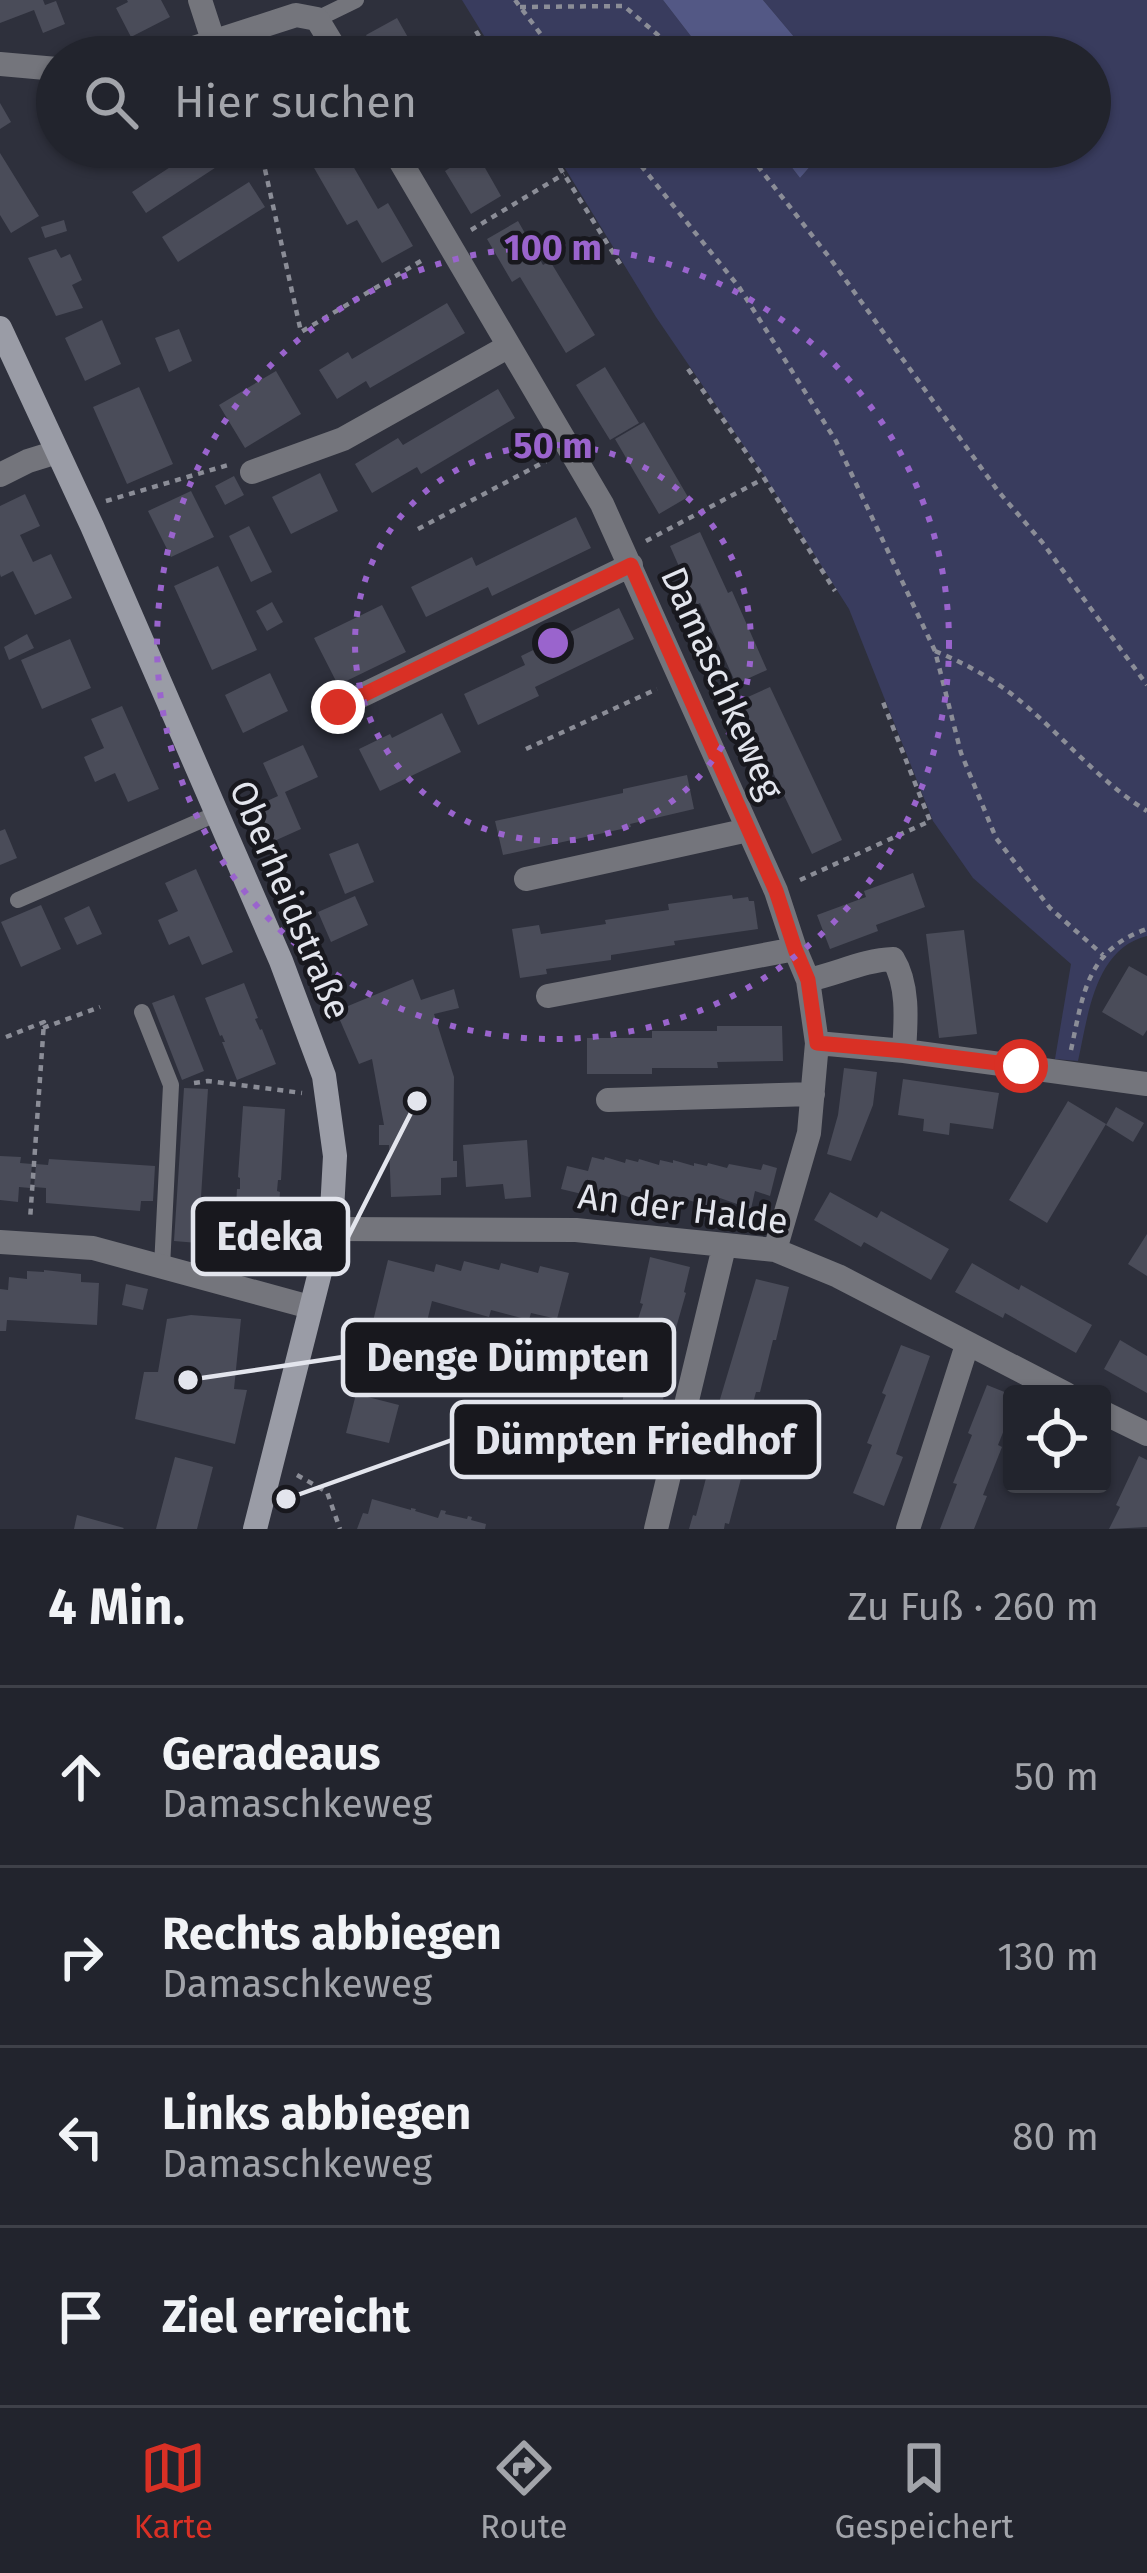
<!DOCTYPE html>
<html lang="de">
<head>
<meta charset="utf-8">
<style>
	body { margin:0; font-family:"Fira Sans",sans-serif; background:#2e3039; color:#f1f3f6 }
	.controls { position:absolute; right:36px; bottom:36px; display:grid; overflow:hidden; border-radius:12px; box-shadow:0 3px 9px #0004 }
	.controls button { width:108px; height:108px; display:grid; place-items:center; padding:0; border:0; border-bottom:3px solid #3f4149; background:#22242d; color:#f1f3f6; font:60px sans-serif }
	.stop { position:absolute; width:36px; height:36px; margin:-27px; border:9px solid #d93025; border-radius:50%; background:#fff }
	.stop.end { background:#d93025; border-color:#fff; box-shadow:0 3px 12px #0008 }
	.list { margin:0; padding:0; list-style:none }
	h2 { display:flex; justify-content:space-between; align-items:center; height:156px; margin:0; padding:0 48px; font-size:51px }
	h2 small { font-size:39px; font-weight:400; color:#a2a4aa }
	.list li { display:grid; grid-template-columns:78px 1fr auto; gap:36px; align-items:center; box-sizing:border-box; height:180px; padding:0 48px; border-top:3px solid #3f4149 }
	.list b { display:block; font-size:45px; white-space:nowrap }
	.list p { margin:0; font-size:39px; white-space:nowrap; color:#a2a4aa }
	.list em { font-size:39px; font-style:normal; color:#a2a4aa }
	.icon { flex:none; width:66px; height:66px; fill:none; stroke:currentColor; stroke-width:2; stroke-linecap:round; stroke-linejoin:round }
	.map { position:relative; flex:none; width:1147px; height:1529px; overflow:hidden }
	.search { position:absolute; background:#22242d; box-shadow:0 3px 9px #0004; left:36px; right:36px; top:36px; height:132px; display:flex; align-items:center; gap:30px; box-sizing:border-box; padding:0 42px; border-radius:66px; color:#a2a4aa; font-size:45px }
	.sheet { height:876px; background:#22242d }
	nav { display:flex; justify-content:space-around; align-items:center; box-sizing:border-box; height:168px; border-top:3px solid #3f4149; background:#22242d; font-size:33px; color:#a2a4aa }
	nav a { display:grid; justify-items:center; gap:6px }
	nav .on { color:#d93025 }
	.map>svg:first-child { display:block }
	.green { fill:#393c5e }
	.forest { fill:#535885 }
	.building { fill:#4a4c59 }
	.lines { fill:none; stroke-linecap:round; stroke-linejoin:round }
	.path { stroke:#8b8d97; stroke-width:4.5; stroke-dasharray:6 6; stroke-linecap:butt }
	.lane { stroke:#74757c; stroke-width:16 }
	.street { stroke:#74757c; stroke-width:24 }
	.secondary { stroke:#9a9ca6; stroke-width:24 }
	.route { stroke:#d93025; stroke-width:15 }
	.ring { fill:none; stroke:#9a64cd; stroke-width:6; stroke-dasharray:6 12 }
	.labels { text-anchor:middle; dominant-baseline:central; stroke-width:9; stroke-linejoin:round; paint-order:stroke }
	.street-label { font-size:36px; fill:#e3e5ed; stroke:#18181e }
	.centre { fill:#9a64cd; stroke:#18181e; stroke-width:6 }
	.ring-label { font-size:36px; text-anchor:middle; font-weight:bold; fill:#9a64cd; stroke:#18181e; stroke-width:9; stroke-linejoin:round; paint-order:stroke }
	.leader { fill:none; stroke:#e3e5ed; stroke-width:4.5 }
	.callout-dot { fill:#e3e5ed; stroke:#18181e; stroke-width:4.5 }
	.callout { fill:#18181e; stroke:#e3e5ed; stroke-width:4.5 }
	.callout-label { font-size:39px; text-anchor:middle; font-weight:bold; fill:#e3e5ed }
</style>
</head>
<body>
<div class="map">
<svg width="1147" height="1529" viewBox="0 0 1147 1529">
	<rect width="100%" height="100%" fill="#2e303c"/>
	<path class="green" d="M462,0h201l44,57h-210z
		M763,0h384v936c-53,13 -59,81 -69,125l-23,-2 16,-95 -98,-86 -40,-57 -84,-212 -84,-132 -109,-160 -104,-170h224l24,31 27,-31h263v-90h-279z"/>
	<path class="forest" d="M663,0h100l48,57h-104z
		M776,147h51l-27,31z"/>
	<path class="building" d="M0,0h43l2,5 11,-4 9,23 -22,9 -9,-23 -34,13z
		M127,0h34l9,17 -39,20 -15,-29 12,-6z
		M397,18l13,23 10,16h-41l-13,-22z
		M296,45l7,12h-27z
		M0,103l11,19 -11,7z
		M201,147h46l-101,66 -14,-21z
		M302,147h40l36,62 10,-6 25,43 -31,17 -25,-43 -10,5z
		M444,147h40l-8,5 25,44 -30,18 -26,-43 9,-6z
		M0,153l39,63 -28,17 -11,-18z
		M249,182l16,25 -87,55 -16,-25z
		M64,220l3,11 -22,7 -4,-11z
		M518,221l25,44 7,-4 45,74 -29,18 -46,-76 -8,5 -25,-43z
		M56,249l5,9 9,-4 12,26 -10,5 11,23 -27,8 -28,-58z
		M447,303l18,30 -95,55 -4,-7 -29,18 -18,-29 29,-18 4,7z
		M102,320l19,44 -36,17 -20,-43z
		M179,329l13,32 -23,11 -14,-34z
		M605,367l34,56 -29,17 -34,-55z
		M276,371l25,43 -56,34 -26,-43z
		M139,387l34,77 -46,20 -34,-77z
		M498,389l17,29 -94,56 -4,-7 -45,26 -17,-29 43,-26 5,7z
		M644,422l44,75 -29,17 -44,-75z
		M320,473l18,38 -47,23 -19,-37z
		M234,476l10,19 -19,10 -10,-19z
		M191,491l23,46 -43,20 -23,-46z
		M25,494l15,32 -20,9 13,27 18,-8 21,44 -37,17 -22,-44 -12,6 -1,-3v-68z
		M576,517l15,31 -99,48 -4,-9 -62,30 -15,-30 61,-30 4,9z
		M249,526l23,46 -21,10 -22,-46z
		M700,532l28,61 4,-2 35,79 -31,14 -36,-81 -4,2 -26,-59z
		M218,566l39,84 -45,20 -38,-84z
		M272,602l11,20 -16,9 -11,-20z
		M382,605l24,47 -68,33 -24,-47z
		M619,608l15,31 -99,48 4,9 -61,29 -14,-31 61,-29 -4,-9z
		M27,634l7,14 -25,12 -5,-13z
		M70,639l21,49 -49,21 -21,-49z
		M270,673l18,38 -45,22 -18,-38z
		M770,687l72,153 -30,14 -73,-153z
		M122,706l37,83 -31,13 -13,-29 -20,9 -11,-25 20,-9 -13,-29z
		M442,713l19,39 -81,39 -21,-42 31,-15 2,4z
		M303,745l15,32 -33,15 16,37 -29,13 -16,-36 22,-10 -15,-33z
		M687,775l7,34 -64,15 1,3 -128,28 -8,-34 128,-28v-4z
		M5,829l12,29 -17,7v-34z
		M358,843l16,39 -29,12 -16,-40z
		M196,869l37,83 -31,13 -13,-29 -20,9 -11,-25 20,-9 -13,-28z
		M913,873l12,34 -49,18 2,6 -48,18 -13,-34 49,-18 -2,-6z
		M732,895l1,4 15,-2 1,4h5l4,28 -84,12 1,4 -64,10v5l-65,9 1,5 -27,4 -8,-49 27,-4 2,9 65,-10 -1,-4 64,-10 -1,-6z
		M355,896l13,29 -37,17 -13,-30z
		M41,905l20,44 -40,18 -20,-45z
		M89,906l13,28 -25,11 -13,-27z
		M964,930l13,104 -38,4 -13,-104z
		M1129,966l18,10v54l-4,6 -41,-24z
		M413,979l8,21 33,-11 5,19 -25,6 20,63 -1,84h4v16l-16,1v17l-50,2 -2,-52h-10v-20h5l-12,-66 -13,5 -23,-53z
		M244,983l14,35 -3,1 5,11 2,-1 14,35 -39,16 -15,-38h3l-3,-7 -2,1 -15,-38z
		M174,995l30,76 -22,9 -30,-77z
		M717,1026h65l1,35 -66,1 1,6h-66v6h-65v-36h65v-7h65z
		M844,1068l33,4 -4,33 -22,56 -24,-7 11,-39z
		M903,1079l96,14 -6,36 -43,-6 -1,12 -26,-4 1,-12 -26,-4z
		M184,1088l24,1 -10,154 -24,-2z
		M1068,1101l38,23 -59,99 -38,-23z
		M243,1106l42,3 -4,71h-3l-1,11 3,1 -5,70 -42,-3 4,-70h3v-11l-2,-1z
		M1116,1107l28,16 -11,19 -27,-17z
		M527,1140l4,57 -26,2 -2,-15 -37,3 -3,-42z
		M0,1156l21,1 -1,6 12,1 -2,24 -11,-1 -1,15 -18,-2z
		M592,1157l12,3 1,-3 20,6 1,-4 12,3 1,-3 20,6 1,-5 13,3v-3l21,6v-3l13,3 1,-3 19,5 2,-4 32,6 2,-6 14,4 -7,28 -15,-5 -4,18 -31,-11 -3,11 -32,-10 -2,9 -32,-11 -2,7 -32,-11 -2,9 -32,-10 -1,2 -21,-5 6,-23 21,5z
		M49,1159l106,7 -2,35h-12l-1,10 -94,-8v-15l-12,-1 2,-23 12,1z
		M830,1192l47,26 4,-7 68,38 -18,31 -67,-38 -3,5 -47,-27z
		M1147,1234v42l-19,-12z
		M650,1257l40,10 -6,25 2,1 -18,63 6,1 -3,12 -3,-1 -5,32h-2l-6,31 -2,-1 -6,21 -34,-8 3,-12h-3l5,-21 3,1 5,-32 3,1 3,-12 -3,-1 6,-33h-2l10,-30 -3,-1z
		M388,1260l46,12 2,-8 25,7 3,-10 35,9 2,-7 37,10 2,-7 29,7 -12,46 -26,-6 -2,7 -38,-10 -2,7 -57,-16 -18,74 -51,-13z
		M972,1263l47,27 2,-5 71,40 -16,28 -71,-40 -2,5 -48,-26z
		M44,1270l37,4v8l18,1 -2,42 -90,-5 -1,11h-6v-42l8,1 1,-13 18,2v-8l17,1z
		M756,1279l33,8 -13,53h-3l-13,52h-4l-14,52 -33,-8z
		M126,1284l22,5 -5,21 -21,-5z
		M191,1315l50,4 -7,70 13,1 -12,54 -100,-25 9,-47h14l9,-53z
		M1120,1340l27,16v37l-43,-24z
		M901,1345l29,11 -34,98 7,3 -19,49 -31,-13 19,-48 -5,-2 19,-48 -4,-2z
		M987,1385l25,10v15l-14,35 4,2 -19,48 4,1 -13,33h-34l17,-45 -4,-1 19,-48 -4,-2z
		M356,1394l43,11 -10,38 -43,-10z
		M1139,1456l8,4v67l-38,2 11,-22 -4,-2z
		M175,1457l38,10 -16,62h-41z
		M710,1463l33,8 -14,53 -4,-1 -1,6h-35l4,-14 3,1z
		M372,1499l39,11v-2l5,1 -1,2 23,7 3,-8 5,1 -1,3 22,5 1,-3 4,1 -1,3 15,4 -1,5h-128l6,-16 5,1z
		M77,1515l47,13 -1,1h-49z"/>
	<g class="lines">
		<path class="path" d="M515,0l43,57
			M520,7l104,-1 41,35 9,16
			M476,31l15,26
			M547,147l75,120
			M626,147l113,140 97,154 99,210 26,102 35,85 54,70 53,47
			M743,147l86,110 169,234 44,51 105,143
			M253,161l9,-5 39,176 125,-74
			M471,230l93,-56
			M688,369l76,109 71,113
			M106,501l122,-36
			M418,529l128,-68
			M646,541l117,-62
			M935,651c24,10 46,21 67,36 52,37 90,90 145,124
			M526,749l131,-60
			M800,880l130,-59 -47,-119
			M43,1028l57,-21
			M6,1037l38,-15 -14,198
			M1071,1050c12,-55 15,-100 76,-121
			M194,1083l14,-2 94,12
			M297,1475l30,17 13,37"/>
		<path class="lane" d="M317,19l39,-19
			M18,900l198,-86
			M142,1012l29,73 -9,182"/>
		<path class="street" d="M200,0l13,40
			M166,57l130,-42 21,4 23,38
			M0,64l57,5
			M392,147l210,357 174,387 19,58 13,31 9,63 -8,90 -34,117
			M252,472l91,-33 166,-93
			M0,475l28,-14 29,-9
			M338,707l293,-142
			M526,879l222,-49
			M808,980c29,-6 56,-20 85,-21 16,26 13,62 11,92
			M548,996l247,-47
			M817,1043l87,8 243,33
			M608,1100l205,-6
			M331,1229l245,1 199,20 63,26 228,118
			M0,1242l93,6 217,59
			M1102,1412l45,22
			M656,1529l68,-282
			M908,1529l59,-184"/>
		<path class="secondary" d="M0,328l92,198 189,435 43,115 11,80 -4,73 -76,300"/>
	</g>
	<g class="lines">
		<path class="route" d="M338,707l293,-142 145,326 19,58 13,31 9,63 87,8 117,15"/>
	</g>
	<g class="ring">
		<circle cx="553" cy="643" r="198"/>
		<circle cx="553" cy="643" r="396"/>
	</g>
	<g class="labels">
		<g class="street-label">
			<text transform="translate(722 683) rotate(66)">Damaschkeweg</text>
			<text transform="translate(290 900) rotate(67)">Oberheidstraße</text>
			<text transform="translate(683 1209) rotate(7)">An der Halde</text>
		</g>
	</g>
	<circle cx="553" cy="643" r="18" class="centre"/>
	<g class="ring-label">
		<text x="553" y="260">100 m</text>
		<text x="553" y="458">50 m</text>
	</g>
	<path class="leader" d="M417 1101L348 1237M188 1380L343 1357M286 1499L452 1440"/>
	<g class="callout-dot">
		<circle cx="417" cy="1101" r="12"/>
		<circle cx="188" cy="1380" r="12"/>
		<circle cx="286" cy="1499" r="12"/>
	</g>
	<g class="callout">
		<rect x="193" y="1199" width="155" height="75" rx="12"/>
		<rect x="343" y="1320" width="331" height="75" rx="12"/>
		<rect x="452" y="1402" width="367" height="75" rx="12"/>
	</g>
	<g class="callout-label">
		<text x="270" y="1250">Edeka</text>
		<text x="508" y="1371">Denge Dümpten</text>
		<text x="635" y="1454">Dümpten Friedhof</text>
	</g>
</svg>
<div class="controls">
<button><svg class="icon" aria-label="locate" viewBox="0 0 24 24"><circle cx="12" cy="12" r="6"/><path d="M12 2v4M12 18v4M2 12h4M18 12h4"/></svg></button>
</div>
<div class="stop" style="left:1021px;top:1066px"></div>
<div class="stop end" style="left:338px;top:707px"></div>
<div class="search"><svg class="icon" aria-label="search" viewBox="0 0 24 24"><circle cx="10" cy="10" r="6"/><path d="M15 15l6 6"/></svg>Hier suchen</div>
</div>
<section class="sheet">
<h2>4 Min.<small>Zu Fuß · 260 m</small></h2>
<ul class="list">
<li><svg class="icon" aria-label="ahead" viewBox="0 0 24 24"><path d="M12 20V5M6 11l6-6 6 6"/></svg><div><b>Geradeaus</b><p>Damaschkeweg</p></div><em>50 m</em></li>
<li><svg class="icon" aria-label="right" viewBox="0 0 24 24"><path d="M7 20v-9h11M14 6l5 5-5 5"/></svg><div><b>Rechts abbiegen</b><p>Damaschkeweg</p></div><em>130 m</em></li>
<li><svg class="icon" aria-label="left" viewBox="0 0 24 24"><path d="M17 20v-9H6M10 6l-5 5 5 5"/></svg><div><b>Links abbiegen</b><p>Damaschkeweg</p></div><em>80 m</em></li>
<li><svg class="icon" aria-label="arrive" viewBox="0 0 24 24"><path d="M6 21V4h12l-3 4 3 4H6"/></svg><div><b>Ziel erreicht</b></div></li>
</ul>
</section>
<nav>
<a class="on"><svg class="icon" aria-label="map" viewBox="0 0 24 24"><path d="M3 6l6-2 6 2 6-2v14l-6 2-6-2-6 2zM9 4v14M15 6v14"/></svg>Karte</a>
<a><svg class="icon" aria-label="directions" viewBox="0 0 24 24"><path d="M12 3l9 9-9 9-9-9zM9 14v-3h6M13 9l2 2-2 2"/></svg>Route</a>
<a><svg class="icon" aria-label="saved" viewBox="0 0 24 24"><path d="M7 4h10v16l-5-4-5 4z"/></svg>Gespeichert</a>
</nav>
</body>
</html>
